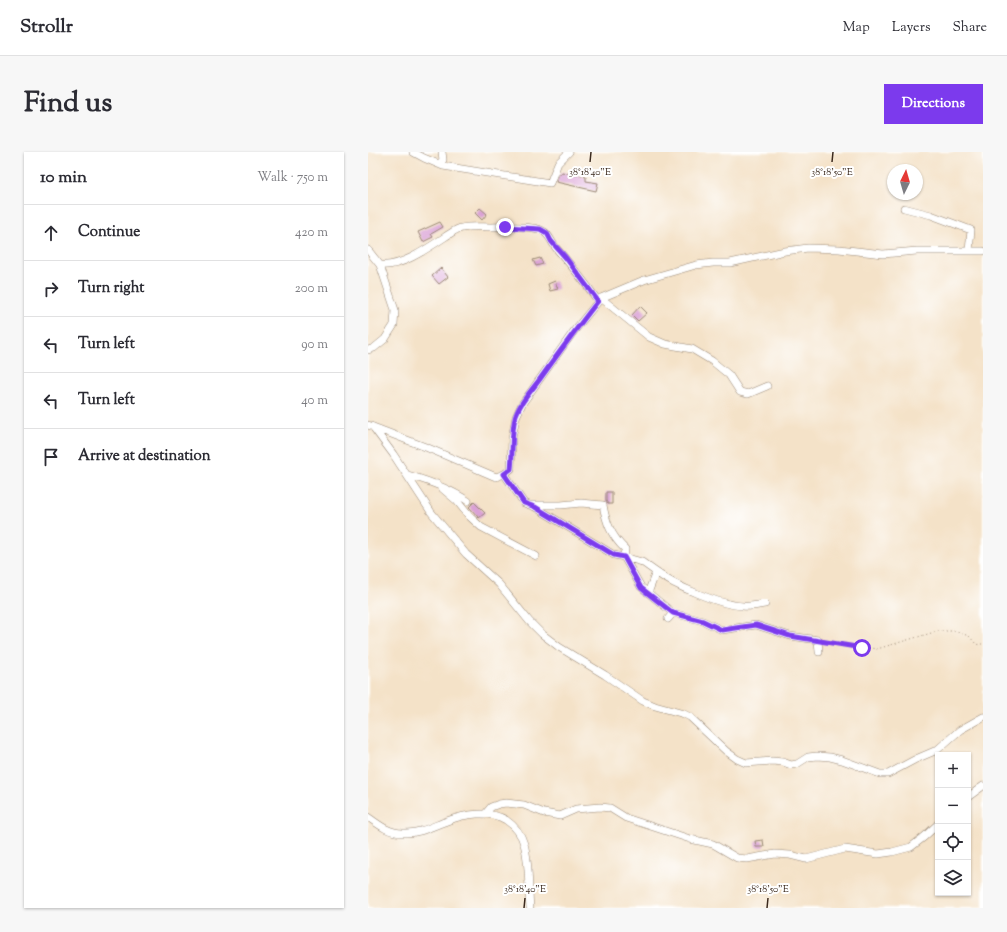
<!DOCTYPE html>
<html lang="en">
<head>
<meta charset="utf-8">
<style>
	body { margin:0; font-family:"Sorts Mill Goudy",serif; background:#f7f7f7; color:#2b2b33 }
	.controls { position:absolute; right:12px; bottom:12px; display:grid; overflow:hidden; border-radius:0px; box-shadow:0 1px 3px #0004 }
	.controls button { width:36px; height:36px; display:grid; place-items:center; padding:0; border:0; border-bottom:1px solid #e1e1e2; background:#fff; color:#2b2b33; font:20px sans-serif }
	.compass { position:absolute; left:519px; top:12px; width:36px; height:36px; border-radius:50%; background:#fff; box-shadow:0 1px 3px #0004; rotate:5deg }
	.stop { position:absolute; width:12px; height:12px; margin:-9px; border:3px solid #7c3aed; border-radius:50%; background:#fff }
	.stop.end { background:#7c3aed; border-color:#fff; box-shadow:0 1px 4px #0008 }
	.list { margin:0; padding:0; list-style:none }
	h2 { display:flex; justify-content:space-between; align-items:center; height:52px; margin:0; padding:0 16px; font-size:17px }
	h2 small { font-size:13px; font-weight:400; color:#7c7c81 }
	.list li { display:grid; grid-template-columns:26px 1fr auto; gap:12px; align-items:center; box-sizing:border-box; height:56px; padding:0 16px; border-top:1px solid #e1e1e2 }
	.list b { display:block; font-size:15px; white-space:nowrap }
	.list em { font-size:13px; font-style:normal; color:#7c7c81 }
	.icon { flex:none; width:22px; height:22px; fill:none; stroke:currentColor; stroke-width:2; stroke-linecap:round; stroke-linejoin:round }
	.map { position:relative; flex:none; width:615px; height:756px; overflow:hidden; border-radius:0px }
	header { display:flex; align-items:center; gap:24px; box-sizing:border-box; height:56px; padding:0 20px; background:#fff; border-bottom:1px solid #e1e1e2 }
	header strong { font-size:19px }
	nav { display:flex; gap:22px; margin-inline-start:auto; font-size:14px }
	.intro { display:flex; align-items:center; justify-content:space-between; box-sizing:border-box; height:96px; padding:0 24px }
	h1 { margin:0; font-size:28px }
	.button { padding:10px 18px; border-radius:0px; background:#7c3aed; color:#fff; font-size:14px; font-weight:700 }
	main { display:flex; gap:24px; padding:0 24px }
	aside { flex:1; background:#fff; border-radius:0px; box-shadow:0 1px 3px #0004 }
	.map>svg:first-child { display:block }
	.building { fill:#daa1d6 }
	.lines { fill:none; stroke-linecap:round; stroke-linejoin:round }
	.street-casing { stroke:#988673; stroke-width:8 }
	.path { stroke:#988673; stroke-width:1; stroke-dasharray:1 3; stroke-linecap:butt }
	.street { stroke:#fff; stroke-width:7 }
	.route { stroke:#7c3aed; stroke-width:5 }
	.ticks { fill:none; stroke:#3b2a1e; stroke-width:1.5 }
	.ticks-label { font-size:10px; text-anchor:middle; fill:#3b2a1e; stroke:#fff; stroke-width:4; stroke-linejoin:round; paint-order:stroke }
</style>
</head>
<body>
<header>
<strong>Strollr</strong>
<nav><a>Map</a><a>Layers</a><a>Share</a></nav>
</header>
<div class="intro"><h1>Find us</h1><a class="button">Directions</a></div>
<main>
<aside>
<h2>10 min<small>Walk · 750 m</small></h2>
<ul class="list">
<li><svg class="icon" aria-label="ahead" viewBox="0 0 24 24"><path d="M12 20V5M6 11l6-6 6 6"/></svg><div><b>Continue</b></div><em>420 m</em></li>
<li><svg class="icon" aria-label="right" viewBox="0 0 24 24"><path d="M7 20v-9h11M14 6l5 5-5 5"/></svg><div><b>Turn right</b></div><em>200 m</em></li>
<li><svg class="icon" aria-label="left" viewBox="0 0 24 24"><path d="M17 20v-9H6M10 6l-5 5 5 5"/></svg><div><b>Turn left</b></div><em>90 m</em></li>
<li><svg class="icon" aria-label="left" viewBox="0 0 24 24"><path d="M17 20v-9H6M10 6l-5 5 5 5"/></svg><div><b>Turn left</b></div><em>40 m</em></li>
<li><svg class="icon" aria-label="arrive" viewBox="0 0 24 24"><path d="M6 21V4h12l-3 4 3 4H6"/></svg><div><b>Arrive at destination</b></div></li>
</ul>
</aside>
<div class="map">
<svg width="615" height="756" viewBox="0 0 615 756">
	<rect width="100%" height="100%" fill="#fff"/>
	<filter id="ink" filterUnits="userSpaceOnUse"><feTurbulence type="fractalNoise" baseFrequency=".025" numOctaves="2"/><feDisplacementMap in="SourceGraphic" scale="8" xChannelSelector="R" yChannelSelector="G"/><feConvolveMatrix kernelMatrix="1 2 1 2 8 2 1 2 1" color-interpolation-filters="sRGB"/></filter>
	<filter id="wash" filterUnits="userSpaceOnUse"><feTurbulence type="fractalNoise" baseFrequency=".012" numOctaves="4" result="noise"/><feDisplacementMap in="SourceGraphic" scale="16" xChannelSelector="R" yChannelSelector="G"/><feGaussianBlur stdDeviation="0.9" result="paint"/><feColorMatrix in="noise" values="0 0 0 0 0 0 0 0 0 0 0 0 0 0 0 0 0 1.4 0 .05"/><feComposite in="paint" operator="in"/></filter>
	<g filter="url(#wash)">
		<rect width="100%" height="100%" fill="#f4e2c8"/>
		<g id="blocks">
			<path class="building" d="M194,20l24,5v4l12,2 -2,8 -40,-9 3,-8h2z
				M112,56l7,6 -5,6 -7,-7z
				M72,70l3,5 -12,7 2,3 -10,5 -5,-10z
				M172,106l3,6 -7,2 -3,-6z
				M73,116l7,9 -9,7 -7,-8z
				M187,129l3,8 -8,2 -2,-7z
				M272,154l7,7 -9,8 -6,-6z
				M238,340h6v12h-4l-2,-3z
				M106,350l11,11 -6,5 -10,-11z
				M395,688l1,7h-8l-1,-6z"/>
		</g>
	</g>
	<g filter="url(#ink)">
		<use href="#blocks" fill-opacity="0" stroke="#988673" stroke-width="1"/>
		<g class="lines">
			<g class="street-casing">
				<path id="street" d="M45,0l11,6 19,8 107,17 8,-20 11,-11
					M71,12l4,-4 -1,-8
					M536,56l27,7 40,15 -2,21
					M0,98l12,15 15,45 -1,15 -9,14 -11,9 -6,2
					M12,113c23,3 55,-22 74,-34 9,-6 25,-4 36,-4 12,0 41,-2 51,3 8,3 10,12 15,18 15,17 29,34 42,53
					M233,146l48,39 16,7 27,5 20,12 17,14 11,17 8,2 19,-8
					M0,273l60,23 68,29 8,-3 7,-5 1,-31 4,-21 6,-13 52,-73 27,-33 43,-18 52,-15 17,-2h17l55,-12 23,-3 31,1 44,5 34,-3h66
					M5,275l20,27 38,58 35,42 33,30 30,37 13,13 17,13 46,28 38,26 12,5 29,8 6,3 36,34 11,8 9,4 26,-2 11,1 8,3 6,-1 11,-7 9,-1 13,1 12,3 38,14h8l28,-15 21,-9 23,-20 23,-13
					M136,322l20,29 11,4 79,48 10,2 17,30 32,26 -5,6
					M40,323c21,6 41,13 60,26
					M69,332l20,17 12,15 12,11 55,29
					M163,353h30l20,-2 22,2c3,17 8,31 22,44l-1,8 18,5 14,10 -8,21
					M288,420c18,14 65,33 87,34 7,1 15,-1 22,-2
					M305,461l30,8 19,9 34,-5 34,11 28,4 1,12
					M600,645l15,-11
					M118,661l5,-6 8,-3 7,-1 18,2 20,8 16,3 16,-7 24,-2 10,1 16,10 64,21 23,5 24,14 10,1 28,-5 15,1 16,4 39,-10 33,5 14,-2 19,-5 13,-10 14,-13
					M0,665c11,8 21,16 35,16 16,1 30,-7 44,-12 18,-7 42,-11 59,-1 9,6 15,13 18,24 6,21 4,43 6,64"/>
			</g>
			<path class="path" d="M457,489l52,8 61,-18h16l15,5 7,8 4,1 3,-2"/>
			<use href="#street" class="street"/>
		</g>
	</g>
	<g class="lines" filter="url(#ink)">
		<path class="route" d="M137,75l35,2 7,4 4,8 15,17 32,43c-20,25 -39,52 -58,78 -9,12 -21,25 -25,39 -4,16 -2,34 -4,51l-7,5 20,29 11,4 79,48 10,2 17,31 32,25 30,8 19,9 34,-5 34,11 72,12"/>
	</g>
	<path class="ticks" d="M222,10l1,-10M464,10l1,-10M156,756l1,-10M399,756l1,-10"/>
	<g class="ticks-label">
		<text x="222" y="23">38°18'40"E</text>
		<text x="464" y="23">38°18'50"E</text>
		<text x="157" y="740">38°18'40"E</text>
		<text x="400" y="740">38°18'50"E</text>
	</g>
</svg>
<div class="controls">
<button>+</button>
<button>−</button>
<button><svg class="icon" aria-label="locate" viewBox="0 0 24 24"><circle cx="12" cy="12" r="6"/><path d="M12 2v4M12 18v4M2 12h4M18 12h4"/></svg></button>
<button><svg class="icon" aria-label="layers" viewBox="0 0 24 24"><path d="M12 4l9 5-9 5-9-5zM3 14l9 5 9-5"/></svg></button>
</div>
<svg class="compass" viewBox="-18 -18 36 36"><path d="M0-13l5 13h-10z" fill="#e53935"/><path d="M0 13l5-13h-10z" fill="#7c7c81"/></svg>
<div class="stop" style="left:494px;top:496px"></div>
<div class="stop end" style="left:137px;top:75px"></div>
</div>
</main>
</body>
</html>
